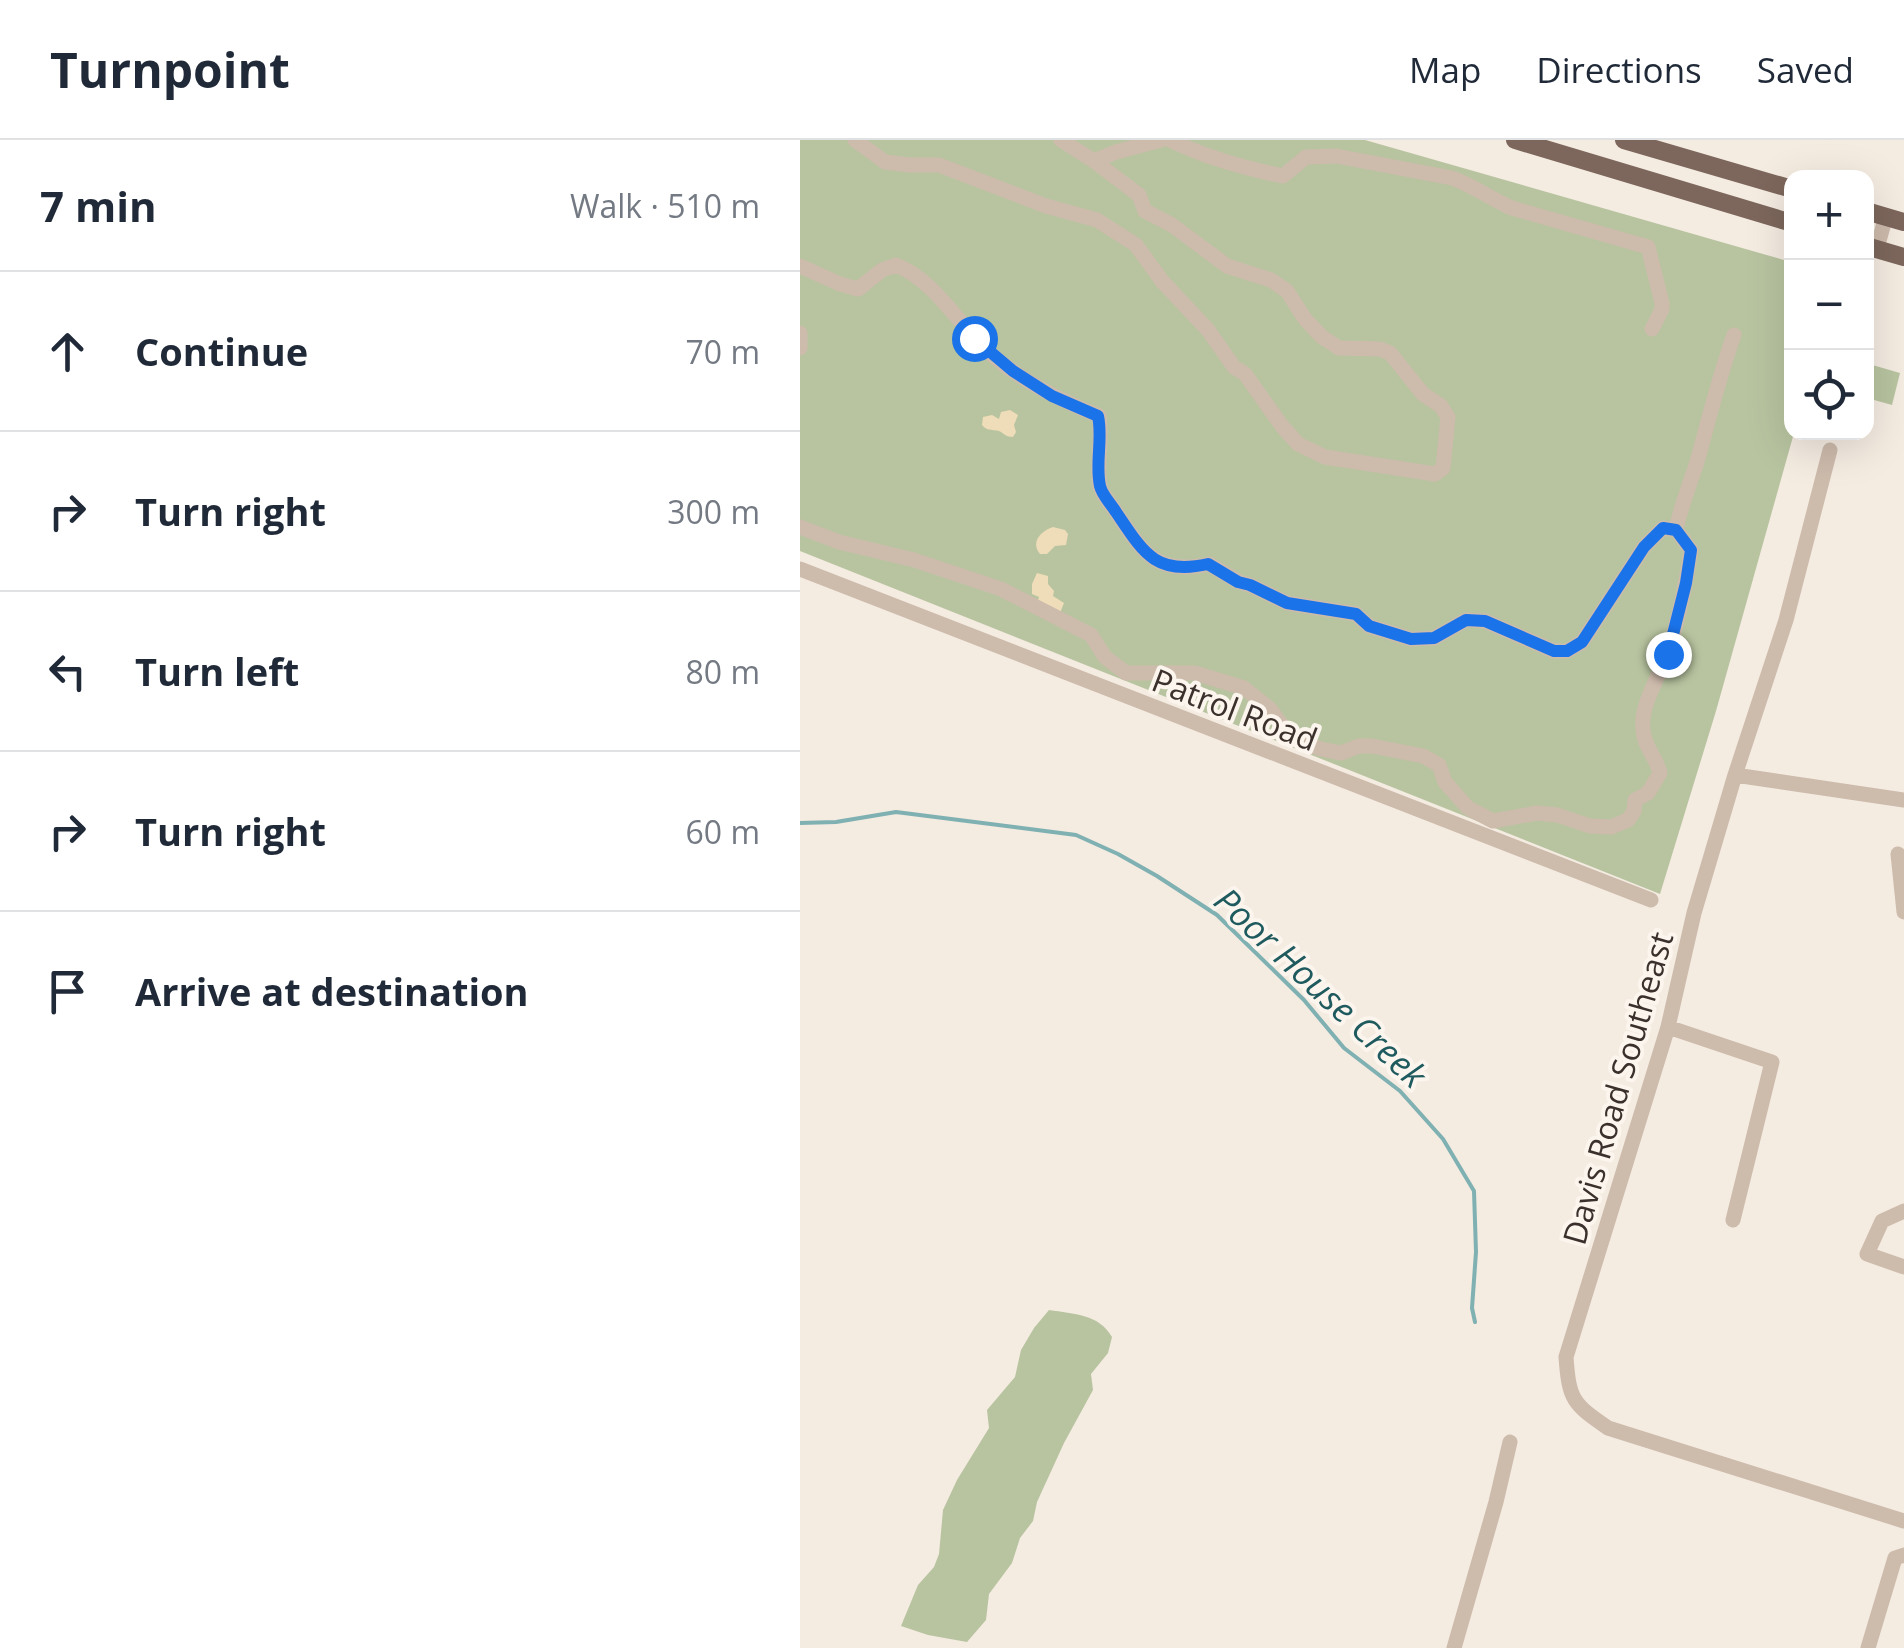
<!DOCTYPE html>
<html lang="en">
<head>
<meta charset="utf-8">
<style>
	body { margin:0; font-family:"Open Sans",sans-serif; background:#f2f2f3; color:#1f2937 }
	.controls { position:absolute; right:30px; top:30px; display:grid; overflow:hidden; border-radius:20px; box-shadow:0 10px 40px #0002 }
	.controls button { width:90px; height:90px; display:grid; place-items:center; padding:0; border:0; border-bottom:2px solid #e0e1e3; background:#fff; color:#1f2937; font:50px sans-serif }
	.stop { position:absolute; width:30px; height:30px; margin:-22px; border:8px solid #1a73e8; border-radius:50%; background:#fff }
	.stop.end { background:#1a73e8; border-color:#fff; box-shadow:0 2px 10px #0008 }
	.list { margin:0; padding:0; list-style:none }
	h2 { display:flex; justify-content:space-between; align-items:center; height:130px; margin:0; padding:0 40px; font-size:42px }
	h2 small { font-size:32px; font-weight:400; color:#747a83 }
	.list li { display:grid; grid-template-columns:65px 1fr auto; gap:30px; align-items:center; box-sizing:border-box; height:160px; padding:0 40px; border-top:2px solid #e0e1e3 }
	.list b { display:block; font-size:38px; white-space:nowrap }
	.list em { font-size:32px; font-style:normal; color:#747a83 }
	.icon { flex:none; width:55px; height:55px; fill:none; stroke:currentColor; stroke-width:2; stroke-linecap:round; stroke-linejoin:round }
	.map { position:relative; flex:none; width:1104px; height:1508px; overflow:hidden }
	header { display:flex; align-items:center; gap:60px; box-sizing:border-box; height:140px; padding:0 50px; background:#fff; border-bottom:2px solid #e0e1e3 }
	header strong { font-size:48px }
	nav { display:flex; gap:55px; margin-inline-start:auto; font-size:35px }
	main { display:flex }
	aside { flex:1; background:#fff }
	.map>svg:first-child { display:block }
	.green { fill:#b8c4a0 }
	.sand { fill:#efdcb8 }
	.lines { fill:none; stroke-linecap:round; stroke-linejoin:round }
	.stream { stroke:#7fb0b2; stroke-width:4 }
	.minor { stroke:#cdbbac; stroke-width:15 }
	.major { stroke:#7d675c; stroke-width:18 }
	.route { stroke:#1a73e8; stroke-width:12 }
	.labels { text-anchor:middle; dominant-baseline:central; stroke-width:8; stroke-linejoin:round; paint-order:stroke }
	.street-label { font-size:32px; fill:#3b302b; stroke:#fbf5ee }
	.water-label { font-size:35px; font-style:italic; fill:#1f5a5e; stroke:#fbf5ee }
</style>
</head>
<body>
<header>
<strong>Turnpoint</strong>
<nav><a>Map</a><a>Directions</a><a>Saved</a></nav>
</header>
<main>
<aside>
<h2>7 min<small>Walk · 510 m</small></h2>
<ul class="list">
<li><svg class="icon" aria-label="ahead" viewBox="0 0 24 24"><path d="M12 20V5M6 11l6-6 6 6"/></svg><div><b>Continue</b></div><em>70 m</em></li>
<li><svg class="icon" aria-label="right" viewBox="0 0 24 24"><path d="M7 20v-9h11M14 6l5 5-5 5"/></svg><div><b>Turn right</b></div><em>300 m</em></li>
<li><svg class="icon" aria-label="left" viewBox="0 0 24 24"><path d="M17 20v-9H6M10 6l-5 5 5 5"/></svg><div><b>Turn left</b></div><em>80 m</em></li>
<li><svg class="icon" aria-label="right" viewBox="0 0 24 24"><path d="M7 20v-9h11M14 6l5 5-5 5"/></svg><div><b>Turn right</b></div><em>60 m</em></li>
<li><svg class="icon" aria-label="arrive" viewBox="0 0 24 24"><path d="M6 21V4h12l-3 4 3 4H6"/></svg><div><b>Arrive at destination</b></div></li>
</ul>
</aside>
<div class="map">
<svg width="1104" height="1508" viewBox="0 0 1104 1508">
	<rect width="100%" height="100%" fill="#f4ebe1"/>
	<path class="green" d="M0,0h565l426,122 1,170 2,1 -78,278 -56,183 -860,-343z
		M1069,224l31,9 -8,32 -25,-7v-25z
		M249,1170c25,4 50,4 63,27l-4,16 -17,21 2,16 -29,53 -27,59 -4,19 -13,17 -8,25 -23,31 -3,26 -19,22 -39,-7 -27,-9 17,-41 16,-18 5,-13 4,-44 14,-30 32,-52 -2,-18 28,-33 6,-27 13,-22z"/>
	<path class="sand" d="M210,270l8,5 -4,10 2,7 -3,5c-7,0 -8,-3 -14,-6 -7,-2 -11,1 -17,-6l1,-8 9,-2 7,4 2,-7z
		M253,387l12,3 3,4 -2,11 -11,1 -8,8h-7c-10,-12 1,-23 13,-27z
		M237,433l11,3v8l6,7 -1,5 11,7 -4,10 -23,-10 2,-6 -7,-3v-10z"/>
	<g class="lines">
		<path class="stream" d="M0,683l36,-1 60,-10 180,23 42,19 39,22 60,39 87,85 40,48 56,43 43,48 31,52 2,61 -4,56 3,14"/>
		<path class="minor" d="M55,0l30,22 24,3h30l107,41 51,14 39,25 26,36 46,49 26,37 11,7 37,52 16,18 27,13 110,17 8,-6 5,-51 -7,-11 -18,-12 -33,-41 -10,-4 -41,-1 -17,-11 -17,-18 -18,-28 -16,-11 -44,-14 -55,-41 -27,-14 -6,-16 -45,-34
			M261,0l33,21 22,-9 45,-12
			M370,0c37,18 73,28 113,36l23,-19 30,-1 116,22c22,8 39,21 60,30l136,39 14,56v6l-10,20
			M1077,108l9,-32
			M0,126l40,18 18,5 24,-19 14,-5c40,16 63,61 95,89 32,28 69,46 108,62 4,23 -3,47 1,70 2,9 11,18 16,26 27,40 39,64 93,52l30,18 11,3 37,18 69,11 13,12 42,13 23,-1 32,-18 19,1 69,30h13l15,-9 62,-95 19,-19 13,2 15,20c-5,34 -12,67 -22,99 -8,27 -29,53 -26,81 1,17 13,26 17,43l-12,20 -13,7 -1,11 -6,9 -17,7 -21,-1 -33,-11 -20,-2 -44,8 -25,-13 -23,-26 -6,-17 -16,-9 -51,-10h-13l-18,7 -20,-4 -16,-6 -21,-15 -14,-19 -26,-21 -49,-15h-69l-21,-16 -14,-22 -90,-46 -87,-29 -75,-18 -39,-15
			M0,193v15
			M1030,310l-44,170 -51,155 -41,138 -26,114 -102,330c3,43 7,47 42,71l296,93
			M876,390c5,-26 16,-50 23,-75 11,-41 21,-81 35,-120
			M0,429l851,331
			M935,635l169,25
			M1098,714l6,58
			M868,887l104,35 -39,158
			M1104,1071l-22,10 -15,33 37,13
			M654,1508l42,-146 14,-60
			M1068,1508l27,-90 9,-3"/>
		<path class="major" d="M715,0l277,83
			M824,0l168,49
			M1066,71l38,11
			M1066,106l38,11"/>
	</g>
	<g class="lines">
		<path class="route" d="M174,198l39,33 39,25 46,20c5,23 -3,47 2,70 2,9 11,18 16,26 27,40 39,64 92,52l30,18 12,3 37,18 69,11 13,12 42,13 23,-1 32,-18 19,1 69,30h13l15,-9 62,-95 19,-19 13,2 15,20 -5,33 -18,71"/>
	</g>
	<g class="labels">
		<g class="street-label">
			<text transform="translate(435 569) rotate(21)">Patrol Road</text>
			<text transform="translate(817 948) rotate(-74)">Davis Road Southeast</text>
		</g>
		<g class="water-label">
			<text transform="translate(521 847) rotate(43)">Poor House Creek</text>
		</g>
	</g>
</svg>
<div class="controls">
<button>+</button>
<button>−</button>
<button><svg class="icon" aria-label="locate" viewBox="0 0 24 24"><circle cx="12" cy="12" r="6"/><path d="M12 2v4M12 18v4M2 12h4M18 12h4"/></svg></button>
</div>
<div class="stop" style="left:174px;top:198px"></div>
<div class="stop end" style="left:868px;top:514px"></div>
</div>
</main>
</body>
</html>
